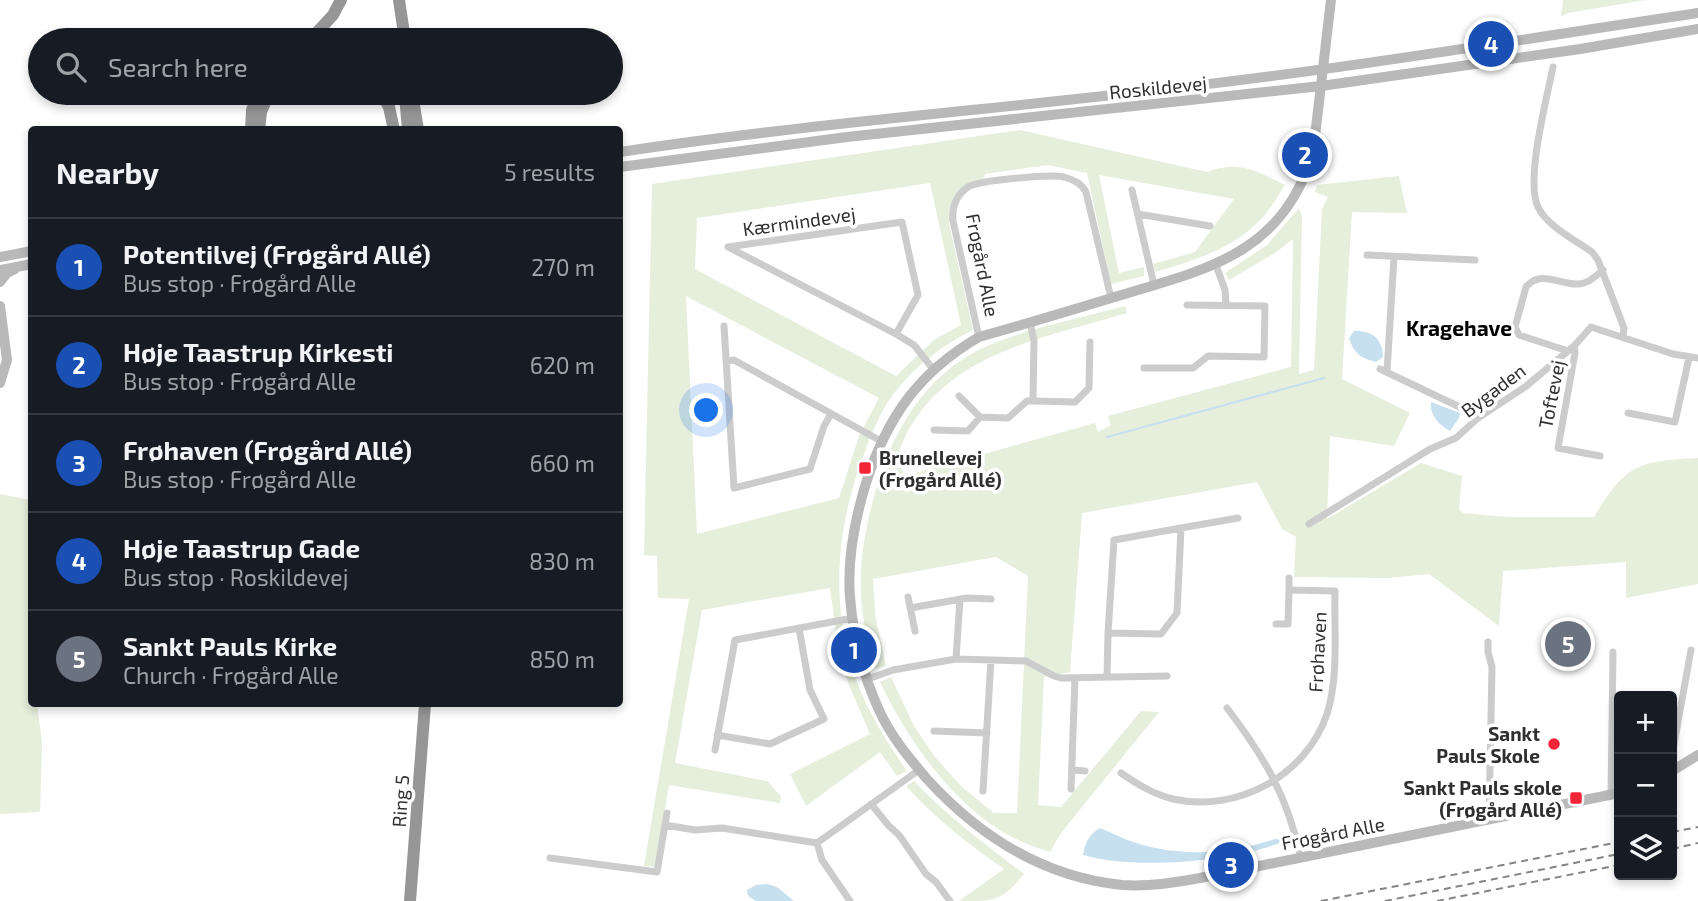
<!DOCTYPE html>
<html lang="en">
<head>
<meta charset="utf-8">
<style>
	body { margin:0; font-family:"Exo 2",sans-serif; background:#20242c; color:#f1f3f6 }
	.controls { position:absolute; right:21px; bottom:21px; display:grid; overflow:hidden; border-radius:7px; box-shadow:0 4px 10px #0003 }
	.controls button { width:63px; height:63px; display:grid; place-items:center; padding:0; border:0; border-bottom:2px solid #363941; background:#171b24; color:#f1f3f6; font:35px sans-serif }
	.you { position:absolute; left:707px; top:411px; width:24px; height:24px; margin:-18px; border:5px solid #fff; border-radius:50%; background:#1a73e8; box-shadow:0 0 0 10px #1a73e833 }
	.badge { display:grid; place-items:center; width:46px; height:46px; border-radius:50%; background:#d93025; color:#fff; font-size:23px; font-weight:700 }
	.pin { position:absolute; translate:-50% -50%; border:4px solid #fff; box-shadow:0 2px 7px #0006 }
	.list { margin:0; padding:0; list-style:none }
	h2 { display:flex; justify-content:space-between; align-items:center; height:91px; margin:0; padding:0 28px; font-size:30px }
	h2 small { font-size:23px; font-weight:400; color:#9ea1a6 }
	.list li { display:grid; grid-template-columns:46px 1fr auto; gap:21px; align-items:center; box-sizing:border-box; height:98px; padding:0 28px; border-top:2px solid #363941 }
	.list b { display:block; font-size:26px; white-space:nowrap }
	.list p { margin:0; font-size:23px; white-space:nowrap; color:#9ea1a6 }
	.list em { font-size:23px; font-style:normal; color:#9ea1a6 }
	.icon { flex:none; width:38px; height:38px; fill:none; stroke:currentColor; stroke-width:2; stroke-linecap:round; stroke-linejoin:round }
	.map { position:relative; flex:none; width:1698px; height:901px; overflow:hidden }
	.search { position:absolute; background:#171b24; box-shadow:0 4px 10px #0003; left:28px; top:28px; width:595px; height:77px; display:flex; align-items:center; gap:18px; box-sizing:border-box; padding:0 24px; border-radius:38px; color:#9ea1a6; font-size:26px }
	.panel { position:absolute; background:#171b24; box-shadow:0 4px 10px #0003; left:28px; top:126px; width:595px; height:581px; border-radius:7px }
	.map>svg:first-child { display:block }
	.green { fill:#e6eedc; fill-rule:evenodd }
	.water { fill:#c7e0ef }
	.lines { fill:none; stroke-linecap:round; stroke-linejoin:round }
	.stream { stroke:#c7e0ef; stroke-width:2 }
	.street { stroke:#ccc; stroke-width:7 }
	.secondary { stroke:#b9b9b9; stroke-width:10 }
	.highway { stroke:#969696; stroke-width:12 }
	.rail { stroke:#848484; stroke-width:2; stroke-dasharray:7 5; stroke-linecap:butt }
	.poi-dot { fill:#f22637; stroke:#fff; stroke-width:2.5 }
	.labels { text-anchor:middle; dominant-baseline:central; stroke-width:7; stroke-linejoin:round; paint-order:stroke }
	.street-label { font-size:19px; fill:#2f2f2f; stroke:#fff }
	.poi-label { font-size:19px; font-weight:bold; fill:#2f2f2f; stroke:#fff; text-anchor:end }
	.neighbourhood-label { font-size:21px; font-weight:bold; fill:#000; stroke:#fff }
</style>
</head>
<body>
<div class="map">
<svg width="1698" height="901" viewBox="0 0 1698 901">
	<rect width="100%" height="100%" fill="#fff"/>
	<path class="green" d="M1563,0h82l-77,13 -7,4z
		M1020,130l187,42c33,-12 49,-1 78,13 -7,11 -14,23 -22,32 -29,32 -68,43 -108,55l-2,-8 42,-12 39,-53 -135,-24 20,98 25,-6v9l-33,8 -24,-111 -39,-8 -63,9 -2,5 -29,19 -5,26 24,106c-30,15 -57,35 -78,62 -14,18 -23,40 -31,62 -26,68 -34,143 -12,214 12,38 32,70 55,103l-10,5 -17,-24 -74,54 -16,-32 80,-40 -21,-49 -10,-31 -9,-66 -128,22 -27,153 92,18 14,15 -1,7 -111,-18 -14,82 -11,-1 45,-267 -31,-1 -1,-42 -13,-1 8,-371zM930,183l31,142 -27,15 -38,36 -201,-107 2,-51zM686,296l193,102 -20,38 -20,62 -142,36z
		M1399,176l8,37 -55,-1 -10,167 68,34 -16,33 -64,-10 -3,83 94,-56 41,13 -3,33 4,4 44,4h87c32,-53 44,-56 104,-59v126l-72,14v-36l-123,9 -4,55 -70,-52 -40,4 -95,-1 2,-40 -14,-8 -25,-47 -175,31 -12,159 -26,5 -6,128 23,2 80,-96 18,1 -98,121 -11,19c-8,-3 -17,-5 -25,-9 -65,-27 -116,-100 -145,-161l11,-5 23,49 21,31 27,30 32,26h23l11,-237 -32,-19 -123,22 2,36 11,51 -10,3c-6,-20 -12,-41 -14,-62 -4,-38 2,-74 12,-110 17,-64 50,-123 113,-151 41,-18 94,-28 138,-40l2,7c-78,24 -169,37 -215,111 -7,10 -11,23 -16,34l9,18 190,-53 3,9 13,-7 -3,-9 183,-49 2,-128 -18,14 -46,27 -4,-7 42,-28 32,-37 3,8 -3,158 15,-4 8,-161 6,-12 -13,-5 2,-7z
		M0,494l31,6 1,204h5l5,39 -2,69 -40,2z
		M914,781c34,36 71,63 110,93 -23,27 -27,27 -65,27l45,-32c-36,-25 -69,-51 -98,-83z"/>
	<path class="water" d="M1354,331c18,-1 29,8 29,26l-7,5c-15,-4 -22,-8 -27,-24z
		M1431,402l29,11 -1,5 -9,13c-11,-6 -21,-16 -19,-29z
		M1100,828c8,3 16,7 25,11 50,19 100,16 150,0l7,1v2c-49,20 -149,28 -199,13 2,-12 6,-21 17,-27z
		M767,884l10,3 17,14h-38l-8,-5 -1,-6 9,-5z"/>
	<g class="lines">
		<path class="stream" d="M1107,437l217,-59"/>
		<path class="street" d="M1553,67c-6,31 -28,113 -15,140 9,19 37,33 54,45l6,8 26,68 -1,8
			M1132,190l22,95
			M1138,214l72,12
			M1367,255l108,5
			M1216,265l9,25 1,15
			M1030,322l4,19 -1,60 42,1 14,-14 1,-46
			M724,326l10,162 76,-19 14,-43 7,-12
			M896,334l22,-39 -16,-73 -174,25 168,87 18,11 19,24
			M979,337l-26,-116c-1,-13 3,-26 15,-34 11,-7 83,-13 96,-10 10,3 17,6 22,15l25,106
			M1574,346l1,7 -17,95 42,8
			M1568,351l-49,-16 -4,-8 11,-40c16,-20 38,2 58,-4 7,-2 13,-8 19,-13
			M726,361l8,-1 147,81
			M1144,368h49l15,-12 56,1 1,-51 -78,-1
			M1380,369l90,43 8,6
			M1387,372l7,-115
			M959,396l21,21 28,1 19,-17h6
			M1628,413l47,9 14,-64
			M934,430l34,1 12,-14
			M1309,524l121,-75 26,-11 22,-20 47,-31 49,-41 17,-19 82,27 25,4
			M1289,590v-12
			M908,597l7,34
			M910,608l57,-10 24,1
			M1108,633l6,-93 67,-12
			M1488,642v10l4,15 -3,153
			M956,659l4,-60
			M1107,677l1,-44 53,1 16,-21 4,-85 57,-10
			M868,679l25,-9 63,-11 70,2 28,15 7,2 106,-2
			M1227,708c38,50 60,87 74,150
			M934,731l53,2
			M717,735l53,9 54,-25 -14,-29 -11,-62
			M715,750l20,-110 118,-22
			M1672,755l19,-105
			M1072,770l13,1
			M1121,773c16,11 32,21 52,26 64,14 133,-23 154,-85 12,-38 7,-83 8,-123l-46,-1 -1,34h-12
			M1071,789l4,-111
			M983,791l8,-131
			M1611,795l2,-143
			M871,804l18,22 10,9 27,39 10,8 14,19
			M665,825l30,5 27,-2 95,15 102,-73
			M817,843l5,17 28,41
			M550,858l107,14 10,-59"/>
		<path class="secondary" d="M1331,0l-18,153c-31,101 -105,116 -195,143 -46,14 -92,28 -139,41 -60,35 -92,80 -113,146 -11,36 -19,76 -16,114 3,38 13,78 29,113 11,25 30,48 48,69 52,57 116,98 195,106 26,2 52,-2 78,-7l419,-85
			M620,152c178,-27 358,-41 537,-62 181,-20 361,-50 541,-77
			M620,167l227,-30 474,-51 259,-37 118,-20
			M0,257l32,-6
			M0,270l32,-6
			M0,282l7,-9 8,-4
			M0,306l7,54 -7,23
			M1672,771l26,-16"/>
		<path class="highway" d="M399,0l6,40
			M310,40l23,-25 8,-15
			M381,93l8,14 5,23
			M412,93l6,37
			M405,95l3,35
			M251,130l1,-20 7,-17
			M259,130l2,-18 8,-19
			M410,901l15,-197"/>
		<path class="rail" d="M1672,832l26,-5
			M1672,849l26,-6
			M1321,901l298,-59
			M1385,901l234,-47
			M1437,901l182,-36"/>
	</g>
	<g class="poi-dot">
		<rect x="858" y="461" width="14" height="14" rx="3.5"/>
		<circle cx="1554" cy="744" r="7"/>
		<rect x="1569" y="791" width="14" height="14" rx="3.5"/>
	</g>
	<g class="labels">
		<g class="street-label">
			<text transform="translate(1158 87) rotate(-6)">Roskildevej</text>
			<text transform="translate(799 221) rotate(-8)">Kærmindevej</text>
			<text transform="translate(983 265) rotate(79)">Frøgård Alle</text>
			<text transform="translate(1493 390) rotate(-37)">Bygaden</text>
			<text transform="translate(1551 394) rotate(-79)">Toftevej</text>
			<text transform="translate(1317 652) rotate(-87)">Frøhaven</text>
			<text transform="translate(400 801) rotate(-86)">Ring 5</text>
			<text transform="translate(1333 833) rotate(-11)">Frøgård Alle</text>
		</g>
		<g class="poi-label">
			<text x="879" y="457" text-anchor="start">Brunellevej<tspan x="879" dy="22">(Frøgård Allé)</tspan></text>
			<text x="1540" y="733">Sankt<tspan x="1540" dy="22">Pauls Skole</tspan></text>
			<text x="1562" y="787">Sankt Pauls skole<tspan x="1562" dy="22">(Frøgård Allé)</tspan></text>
		</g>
		<g class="neighbourhood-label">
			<text x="1459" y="327">Kragehave</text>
		</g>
	</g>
</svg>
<div class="controls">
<button>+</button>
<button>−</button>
<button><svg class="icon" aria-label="layers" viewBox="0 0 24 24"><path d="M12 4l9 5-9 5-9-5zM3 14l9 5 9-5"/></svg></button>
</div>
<div class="you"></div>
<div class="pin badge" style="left:854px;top:650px;background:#1a4fb4">1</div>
<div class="pin badge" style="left:1305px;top:155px;background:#1a4fb4">2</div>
<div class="pin badge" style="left:1231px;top:865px;background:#1a4fb4">3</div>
<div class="pin badge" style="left:1491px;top:44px;background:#1a4fb4">4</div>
<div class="pin badge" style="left:1568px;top:644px;background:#6b7280">5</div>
<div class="search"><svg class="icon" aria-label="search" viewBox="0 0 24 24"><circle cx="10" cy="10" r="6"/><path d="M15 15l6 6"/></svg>Search here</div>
<section class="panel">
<h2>Nearby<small>5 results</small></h2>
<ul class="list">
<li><span class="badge" style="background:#1a4fb4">1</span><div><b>Potentilvej (Frøgård Allé)</b><p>Bus stop · Frøgård Alle</p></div><em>270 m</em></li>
<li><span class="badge" style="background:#1a4fb4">2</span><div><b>Høje Taastrup Kirkesti</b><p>Bus stop · Frøgård Alle</p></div><em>620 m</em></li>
<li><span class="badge" style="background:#1a4fb4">3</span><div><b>Frøhaven (Frøgård Allé)</b><p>Bus stop · Frøgård Alle</p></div><em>660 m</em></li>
<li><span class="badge" style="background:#1a4fb4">4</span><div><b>Høje Taastrup Gade</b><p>Bus stop · Roskildevej</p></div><em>830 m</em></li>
<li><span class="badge" style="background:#6b7280">5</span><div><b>Sankt Pauls Kirke</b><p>Church · Frøgård Alle</p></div><em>850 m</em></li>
</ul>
</section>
</div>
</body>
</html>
